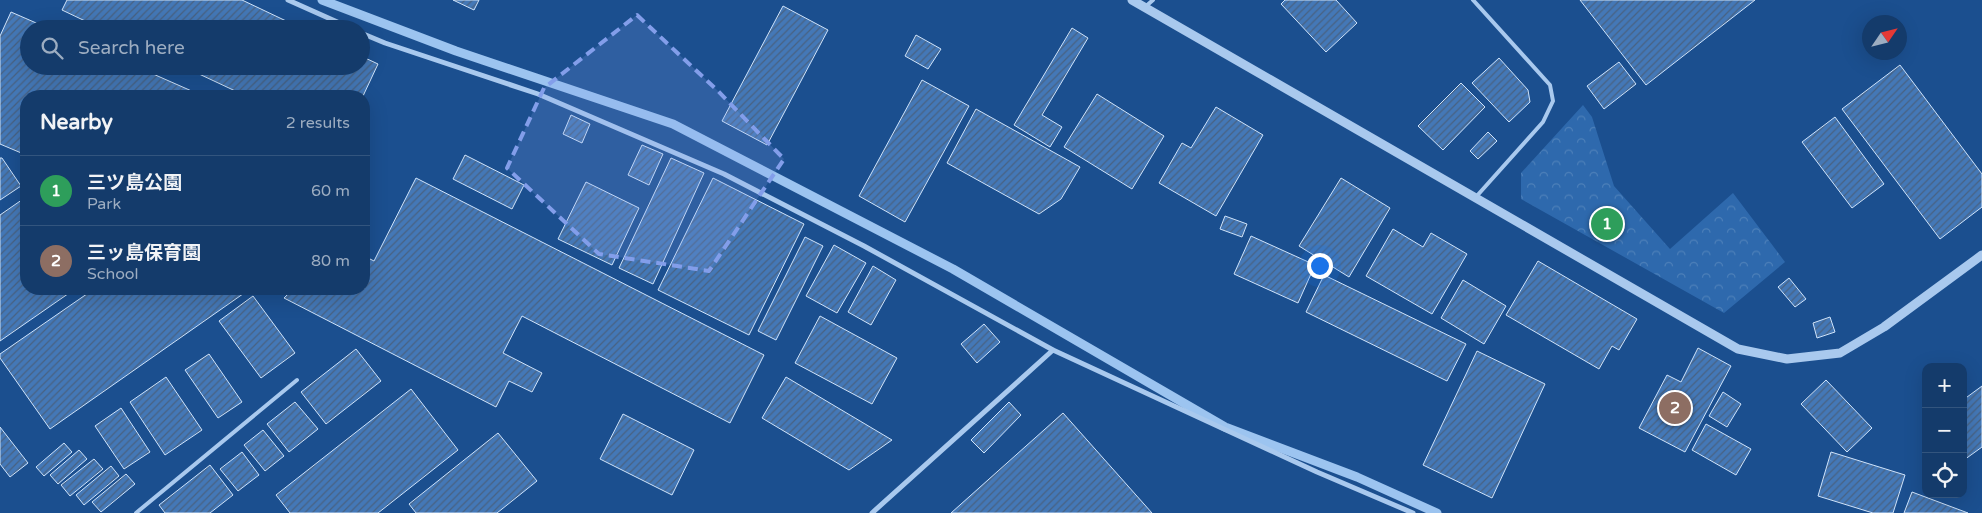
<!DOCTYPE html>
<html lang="en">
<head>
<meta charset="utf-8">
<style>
	body { margin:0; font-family:"Varela Round","Noto Sans JP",sans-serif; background:#214673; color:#f1f3f6 }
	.controls { position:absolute; right:15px; bottom:15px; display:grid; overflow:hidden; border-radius:10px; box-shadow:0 5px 20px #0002 }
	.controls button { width:45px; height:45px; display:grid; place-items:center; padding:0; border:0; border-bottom:1px solid #33557e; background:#143b6b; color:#f1f3f6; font:25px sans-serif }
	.compass { position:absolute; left:1862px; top:15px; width:45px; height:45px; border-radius:50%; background:#143b6b; box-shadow:0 5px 20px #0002; rotate:55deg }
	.you { position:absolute; left:1319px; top:265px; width:18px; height:18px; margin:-12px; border:4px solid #fff; border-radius:50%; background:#1a73e8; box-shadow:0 0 0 8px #1a73e833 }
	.badge { display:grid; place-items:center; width:32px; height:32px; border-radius:50%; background:#ffd166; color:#fff; font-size:16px; font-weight:700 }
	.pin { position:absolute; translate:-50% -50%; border:2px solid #fff; box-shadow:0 1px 5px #0006 }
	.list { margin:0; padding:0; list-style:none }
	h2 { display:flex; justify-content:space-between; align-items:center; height:65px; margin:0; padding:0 20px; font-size:21px }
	h2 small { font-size:16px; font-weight:400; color:#9dadc1 }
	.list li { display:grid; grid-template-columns:32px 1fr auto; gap:15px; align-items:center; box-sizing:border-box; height:70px; padding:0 20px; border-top:1px solid #33557e }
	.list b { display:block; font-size:19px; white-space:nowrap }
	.list p { margin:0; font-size:16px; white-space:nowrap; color:#9dadc1 }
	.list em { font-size:16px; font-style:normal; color:#9dadc1 }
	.icon { flex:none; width:28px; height:28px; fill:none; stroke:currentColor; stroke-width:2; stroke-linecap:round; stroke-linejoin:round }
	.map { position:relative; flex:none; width:1982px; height:513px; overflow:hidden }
	.search { position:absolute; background:#143b6b; box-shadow:0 5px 20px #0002; left:20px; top:20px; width:350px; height:55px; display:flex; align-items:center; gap:12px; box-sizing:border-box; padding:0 18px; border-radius:28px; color:#9dadc1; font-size:19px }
	.panel { position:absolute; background:#143b6b; box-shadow:0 5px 20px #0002; left:20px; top:90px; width:350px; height:205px; border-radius:20px }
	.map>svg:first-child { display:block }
	.park { fill:url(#park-crowns) }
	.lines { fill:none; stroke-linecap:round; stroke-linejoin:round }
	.stream { stroke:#9cc4f0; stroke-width:9 }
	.building { fill:url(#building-hatch); stroke:#cfe3fa }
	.service { stroke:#a9c9ee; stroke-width:4 }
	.minor { stroke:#a9c9ee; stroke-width:5 }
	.tertiary { stroke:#a9c9ee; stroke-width:9 }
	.marked { fill:#839eea; fill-opacity:0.2; stroke:#839eea; stroke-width:4; stroke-dasharray:10 6; stroke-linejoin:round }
</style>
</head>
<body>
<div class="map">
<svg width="1982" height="513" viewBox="0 0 1982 513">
	<defs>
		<pattern id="park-crowns" width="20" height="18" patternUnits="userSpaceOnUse" patternTransform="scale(1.25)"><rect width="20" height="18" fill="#2e69ad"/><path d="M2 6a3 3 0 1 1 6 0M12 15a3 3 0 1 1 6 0" fill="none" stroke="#4d80b9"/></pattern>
		<pattern id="building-hatch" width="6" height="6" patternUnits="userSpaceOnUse" patternTransform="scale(1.25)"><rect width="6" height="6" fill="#4478b7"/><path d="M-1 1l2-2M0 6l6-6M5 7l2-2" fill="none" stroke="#486282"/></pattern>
	</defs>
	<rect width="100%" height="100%" fill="#1b4f8f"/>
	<path class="park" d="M1583,105l9,12 22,69 56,63 63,-56 52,69 -61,51 -203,-114v-26z"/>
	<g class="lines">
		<path class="stream" d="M322,0l134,51 217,73 280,145 272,158 132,50 80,36"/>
	</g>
	<path class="building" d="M67,0h175l61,29h-201l-40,-19z
		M453,0h26l-5,10z
		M1285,0h51l21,23 -31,29 -45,-48z
		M1580,0h175l-109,85z
		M783,6l45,24 -61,115 -45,-24z
		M11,12l39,17h-21v37h106l68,30h-177v59l-26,-11v-108z
		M1072,28l16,10 -46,77 20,12 -12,20 -36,-22z
		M916,35l25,14 -13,20 -23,-13z
		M361,56l17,8 -15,32h-117l-64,-30h179z
		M1499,58l29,32 2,12 -21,20 -37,-39z
		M1619,62l17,22 -32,25 -17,-23z
		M1900,65l82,109v33l-42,32 -98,-130z
		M922,80l47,26 -64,116 -46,-26z
		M1461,83l24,24 -42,43 -25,-24z
		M1097,94l67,42 -32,53 -68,-42z
		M1216,107l47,28 -47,81 -57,-33 23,-40 9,5z
		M976,109l104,58 -19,32 -22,15 -92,-51z
		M571,115l19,9 -8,19 -19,-9z
		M1835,117l49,67 -32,24 -50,-66z
		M1488,132l9,9 -19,18 -8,-8z
		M642,145l21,9 -14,31 -21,-10z
		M465,155l59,30 -12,24 -59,-30z
		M0,158h2l19,28 -21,14z
		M671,158l33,15 -51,111 -34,-16z
		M416,178l348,177 -34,68 -208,-107 -19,37 39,20 -10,19 -23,-11 -13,26 -212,-109 9,-9h71v-33l10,5z
		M713,178l91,46 -55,111 -91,-45z
		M1341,178l49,30 -41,69 -50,-31z
		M586,182l53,26 -27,57 -54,-26z
		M26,197v92h49l-75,52v-126z
		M1225,216l22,8 -5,13 -22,-8z
		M1393,229l30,18 8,-14 36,21 -35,60 -66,-38z
		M1251,236l64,29 -17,38 -64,-29z
		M805,237l18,9 -47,94 -18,-9z
		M834,245l32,18 -29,50 -31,-17z
		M1538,261l99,58 -18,31 -7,-4 -13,23 -93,-54z
		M873,266l23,14 -25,45 -23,-13z
		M1324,275l142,69 -19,37 -141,-69z
		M1789,278l17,21 -11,8 -17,-20z
		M1463,280l43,26 -22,38 -43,-26z
		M94,289h156l-200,140 -50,-71v-4z
		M253,296l42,57 -34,25 -42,-57z
		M820,316l77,42 -25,46 -77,-41z
		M1830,317l5,15 -18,6 -4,-15z
		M984,324l16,18 -23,21 -16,-19z
		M1698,348l33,18 -46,86 -46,-24 28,-53 14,7z
		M356,349l25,32 -55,43 -25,-32z
		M1477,351l68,33 -53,114 -69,-33z
		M209,354l33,48 -24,16 -33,-48z
		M166,377l36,53 -37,25 -35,-53z
		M786,377l106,63 -43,30 -87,-52z
		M1826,380l46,48 -25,24 -46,-48z
		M1982,386v61l-18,13 -1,-60z
		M411,389l47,61 -80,63h-88l-14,-18z
		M1723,392l18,12 -14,23 -18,-11z
		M295,402l23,27 -29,23 -22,-28z
		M1009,402l12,13 -37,38 -13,-13z
		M121,408l29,44 -26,17 -29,-43z
		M1063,413l89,100h-201z
		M623,414l71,36 -22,45 -72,-36z
		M1706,424l45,25 -15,26 -44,-25z
		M0,427l28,36 -18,14 -10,-13z
		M263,430l21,26 -19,15 -21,-26z
		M498,433l39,48 -40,32h-81l-7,-9z
		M64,443l8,9 -28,24 -8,-9z
		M79,450l8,9 -29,25 -8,-9z
		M242,452l17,23 -21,16 -18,-22z
		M1831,452l74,23 -12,38h-20l-55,-17z
		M94,459l9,10 -33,27 -9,-11z
		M210,465l23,30 -23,18h-45l-6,-8z
		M111,466l8,10 -35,29 -8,-10z
		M126,474l9,10 -34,28 -9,-10z
		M1912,492l56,21h-64z"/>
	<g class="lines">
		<path class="service" d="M1473,0l77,85 3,16 -10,21 -68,76
			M1145,7l8,-7
			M136,513l161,-133"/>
		<path class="minor" d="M288,0l65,29
			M361,33l24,10 153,51 186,80 140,72 189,104 264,122 96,41
			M872,513l181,-163"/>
		<path class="tertiary" d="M1132,0l606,349 49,10 53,-6 44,-26 98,-72"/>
	</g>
	<path class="marked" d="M637,15l81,76 66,68 -75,112 -110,-17 -92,-86 37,-80z"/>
</svg>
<div class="controls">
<button>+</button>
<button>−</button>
<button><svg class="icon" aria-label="locate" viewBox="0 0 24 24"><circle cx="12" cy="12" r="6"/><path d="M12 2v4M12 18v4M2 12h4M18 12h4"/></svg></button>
</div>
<svg class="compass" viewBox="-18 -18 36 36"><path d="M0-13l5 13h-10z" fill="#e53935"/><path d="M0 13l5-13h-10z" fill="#9dadc1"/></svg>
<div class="you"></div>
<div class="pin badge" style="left:1607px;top:224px;background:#2e9e5b">1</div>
<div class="pin badge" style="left:1675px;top:408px;background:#8d6e63">2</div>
<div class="search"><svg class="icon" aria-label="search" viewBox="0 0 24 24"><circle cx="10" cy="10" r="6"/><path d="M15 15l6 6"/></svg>Search here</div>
<section class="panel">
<h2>Nearby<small>2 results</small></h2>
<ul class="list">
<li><span class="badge" style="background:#2e9e5b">1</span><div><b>三ツ島公園</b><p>Park</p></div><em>60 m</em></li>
<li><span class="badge" style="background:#8d6e63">2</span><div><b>三ッ島保育園</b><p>School</p></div><em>80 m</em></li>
</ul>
</section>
</div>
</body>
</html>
